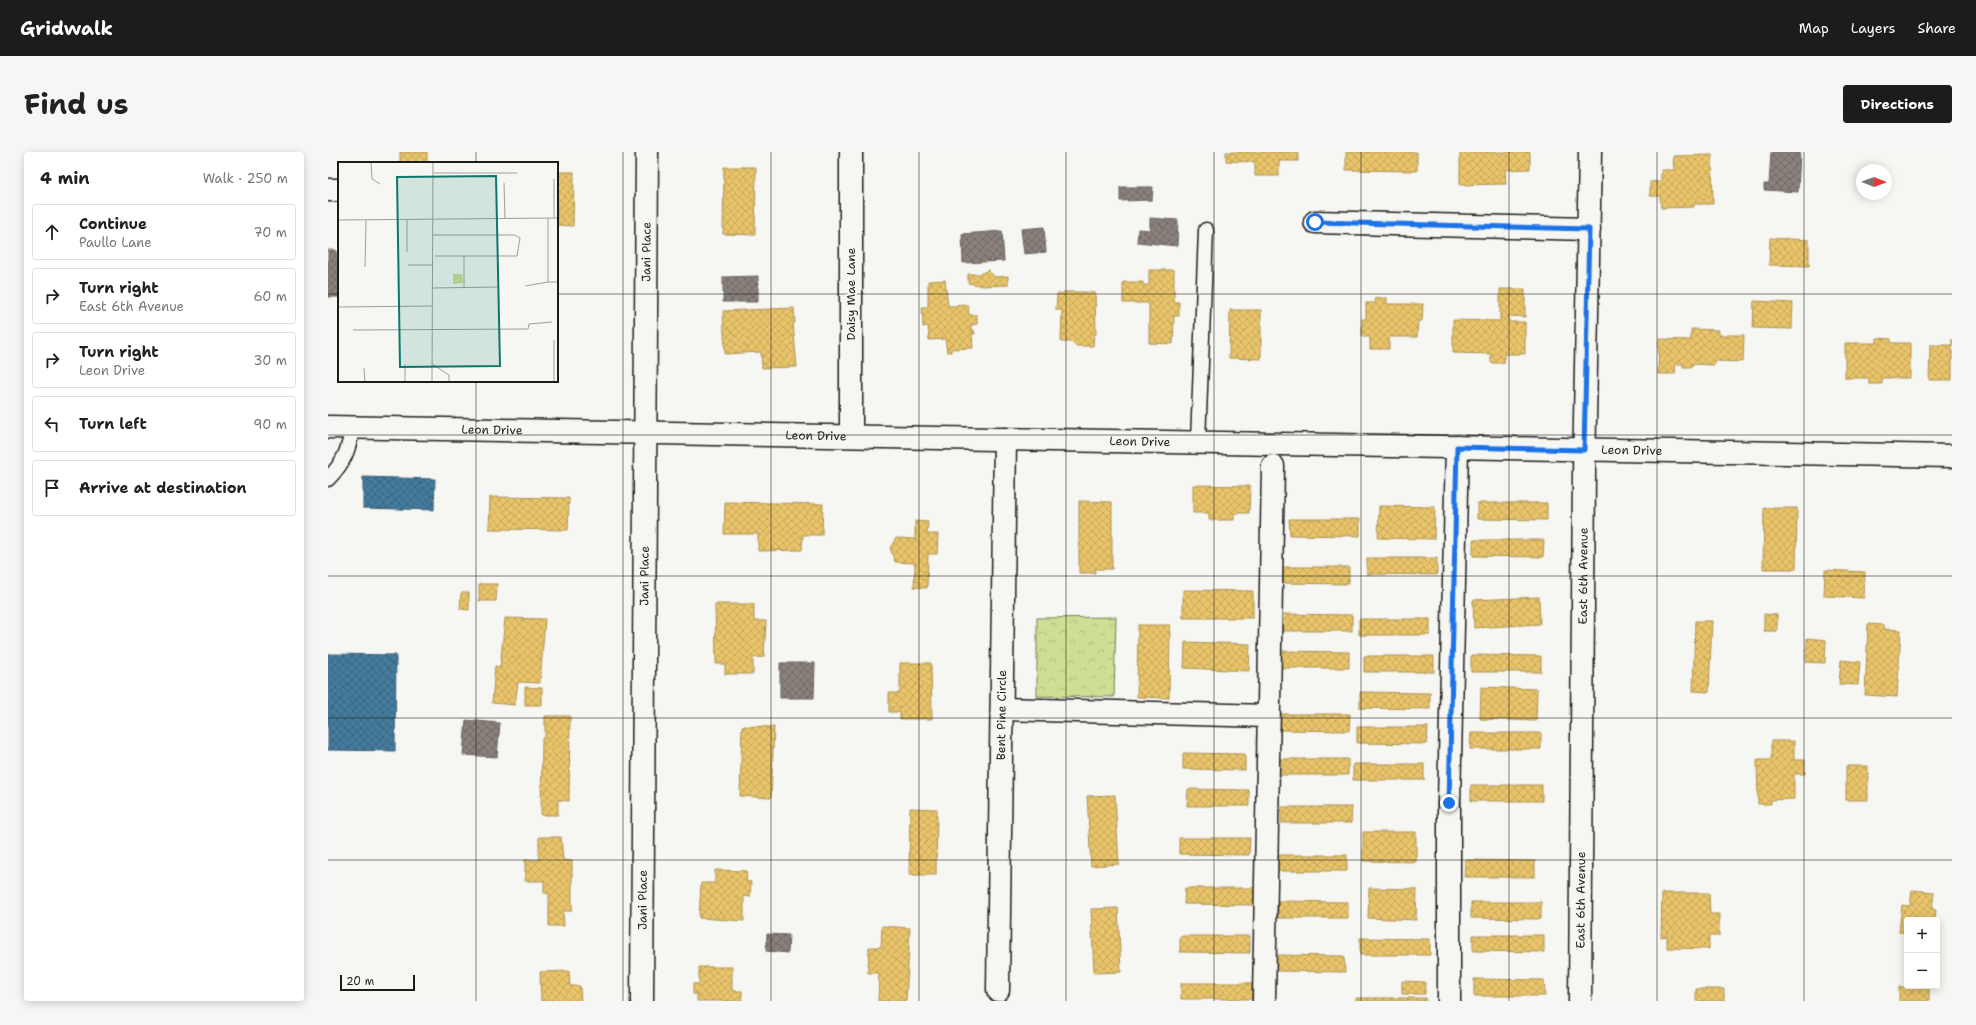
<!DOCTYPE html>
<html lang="en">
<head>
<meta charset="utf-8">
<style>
	body { margin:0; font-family:"Shantell Sans",sans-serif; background:#f6f6f6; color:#202124 }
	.controls { position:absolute; right:12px; bottom:12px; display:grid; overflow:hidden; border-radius:4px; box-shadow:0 2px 10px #0003 }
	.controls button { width:36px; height:36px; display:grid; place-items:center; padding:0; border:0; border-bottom:1px solid #e0e0e0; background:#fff; color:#202124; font:20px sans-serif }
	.compass { position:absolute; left:1528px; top:12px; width:36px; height:36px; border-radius:50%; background:#fff; box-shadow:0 2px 10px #0003; rotate:91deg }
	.scale { position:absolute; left:12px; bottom:10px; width:75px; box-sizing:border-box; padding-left:4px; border:2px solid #1c1c1c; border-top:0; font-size:11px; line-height:14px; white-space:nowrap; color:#1c1c1c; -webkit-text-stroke:3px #f6f6f2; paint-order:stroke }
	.stop { position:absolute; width:12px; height:12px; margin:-9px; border:3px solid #1a73e8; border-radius:50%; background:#fff }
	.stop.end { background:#1a73e8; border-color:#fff; box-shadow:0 1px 4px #0008 }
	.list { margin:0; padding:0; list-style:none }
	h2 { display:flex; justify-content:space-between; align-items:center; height:52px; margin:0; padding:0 16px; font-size:17px }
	h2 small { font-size:13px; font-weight:400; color:#757577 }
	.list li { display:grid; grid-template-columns:26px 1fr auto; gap:12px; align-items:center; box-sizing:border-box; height:56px; margin:0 8px 8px; padding:0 8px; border:1px solid #e0e0e0; border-radius:4px }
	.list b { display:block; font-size:15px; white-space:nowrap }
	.list p { margin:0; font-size:13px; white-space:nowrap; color:#757577 }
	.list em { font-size:13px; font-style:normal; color:#757577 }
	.icon { flex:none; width:22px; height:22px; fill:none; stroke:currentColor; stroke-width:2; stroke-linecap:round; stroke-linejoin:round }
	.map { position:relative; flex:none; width:1624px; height:849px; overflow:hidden; border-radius:4px }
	header { display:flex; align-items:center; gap:24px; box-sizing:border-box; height:56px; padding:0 20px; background:#1c1c1c; color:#fff }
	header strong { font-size:19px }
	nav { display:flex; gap:22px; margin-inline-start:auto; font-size:14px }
	.intro { display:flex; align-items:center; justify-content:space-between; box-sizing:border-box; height:96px; padding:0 24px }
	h1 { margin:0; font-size:28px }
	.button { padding:10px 18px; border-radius:4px; background:#1c1c1c; color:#fff; font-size:14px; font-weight:700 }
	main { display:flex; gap:24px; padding:0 24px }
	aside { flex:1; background:#fff; border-radius:4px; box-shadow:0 2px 10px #0003 }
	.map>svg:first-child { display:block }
	.forest { fill:url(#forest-crowns); stroke:#747e58 }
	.homes { fill:url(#homes-cross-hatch); stroke:#ac9253 }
	.public { fill:url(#public-cross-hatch); stroke:#395e76 }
	.industry { fill:url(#industry-cross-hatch); stroke:#69635f }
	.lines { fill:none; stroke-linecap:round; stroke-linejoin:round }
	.lane-casing { stroke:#1c1c1c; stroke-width:17 }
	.street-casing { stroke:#1c1c1c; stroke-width:25 }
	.secondary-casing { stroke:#1c1c1c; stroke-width:25 }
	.lane { stroke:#f6f6f2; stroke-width:14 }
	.street { stroke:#f6f6f2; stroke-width:22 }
	.secondary { stroke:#f6f6f2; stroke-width:22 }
	.route { stroke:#1a73e8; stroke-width:5 }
	.grid { fill:none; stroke:#1c1c1c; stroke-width:1; stroke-opacity:0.55 }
	.labels { text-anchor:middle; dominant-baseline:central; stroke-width:4; stroke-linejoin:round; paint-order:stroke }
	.street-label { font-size:12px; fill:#1c1c1c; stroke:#f6f6f2 }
	.inset-road { fill:none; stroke:#9f9f9c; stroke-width:1 }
	.view { fill:#0f766e; fill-opacity:0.15; stroke:#0f766e; stroke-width:2 }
	.inset-edge { fill:none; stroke:#1c1c1c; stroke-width:2 }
</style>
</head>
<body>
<header>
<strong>Gridwalk</strong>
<nav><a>Map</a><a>Layers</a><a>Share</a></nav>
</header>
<div class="intro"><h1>Find us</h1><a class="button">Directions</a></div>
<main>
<aside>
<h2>4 min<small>Walk · 250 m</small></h2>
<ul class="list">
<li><svg class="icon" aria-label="ahead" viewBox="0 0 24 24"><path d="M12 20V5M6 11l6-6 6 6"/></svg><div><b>Continue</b><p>Paullo Lane</p></div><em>70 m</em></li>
<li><svg class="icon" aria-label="right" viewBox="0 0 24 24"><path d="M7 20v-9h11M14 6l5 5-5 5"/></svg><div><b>Turn right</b><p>East 6th Avenue</p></div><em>60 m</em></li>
<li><svg class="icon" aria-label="right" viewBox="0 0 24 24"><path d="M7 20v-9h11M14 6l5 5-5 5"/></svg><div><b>Turn right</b><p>Leon Drive</p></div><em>30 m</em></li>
<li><svg class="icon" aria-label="left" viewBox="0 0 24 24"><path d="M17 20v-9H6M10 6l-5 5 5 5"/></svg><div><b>Turn left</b></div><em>90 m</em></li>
<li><svg class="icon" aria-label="arrive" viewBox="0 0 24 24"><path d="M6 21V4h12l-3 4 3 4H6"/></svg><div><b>Arrive at destination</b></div></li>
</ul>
</aside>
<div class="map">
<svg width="1624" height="849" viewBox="0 0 1624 849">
	<defs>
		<pattern id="forest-crowns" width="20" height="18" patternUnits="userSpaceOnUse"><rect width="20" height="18" fill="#cddf94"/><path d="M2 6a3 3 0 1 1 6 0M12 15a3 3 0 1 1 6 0" fill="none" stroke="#afbf7f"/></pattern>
		<pattern id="homes-cross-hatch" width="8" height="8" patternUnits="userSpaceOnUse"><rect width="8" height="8" fill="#e9c46a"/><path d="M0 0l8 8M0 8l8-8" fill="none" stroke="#c7a85b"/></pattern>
		<pattern id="public-cross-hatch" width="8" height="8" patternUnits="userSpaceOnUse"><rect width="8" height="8" fill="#457b9d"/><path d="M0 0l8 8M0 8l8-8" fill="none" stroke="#39647f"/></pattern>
		<pattern id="industry-cross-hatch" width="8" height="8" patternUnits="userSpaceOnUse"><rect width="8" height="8" fill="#8a817c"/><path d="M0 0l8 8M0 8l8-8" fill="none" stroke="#706965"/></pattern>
	</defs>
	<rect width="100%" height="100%" fill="#f6f6f2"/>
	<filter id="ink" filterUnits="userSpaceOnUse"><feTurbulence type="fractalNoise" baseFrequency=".025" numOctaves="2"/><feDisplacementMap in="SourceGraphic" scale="8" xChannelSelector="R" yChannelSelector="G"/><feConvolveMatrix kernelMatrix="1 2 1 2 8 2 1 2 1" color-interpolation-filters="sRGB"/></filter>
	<g filter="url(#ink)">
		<path class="forest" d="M788,465l-2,80 -77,-1v-78z"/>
		<path class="homes" d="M72,0h27v11h-27z
			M898,0h72v9h-19v15h-24v-14l-29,-1z
			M1018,0h71v19l-71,-1z
			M1132,0h70v17l-25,1 1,14 -46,1z
			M1384,3l1,49h-19v3l-33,1 -1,-12h-10v-14l11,-1v-11h13l-1,-14z
			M396,15h32l-1,68 -32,-1z
			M229,20h17l-1,54 -16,-1z
			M1442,86l39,2v26l-40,-1z
			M660,118l7,7 13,-1v9l-25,1 -15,-3v-9h12z
			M821,118h25v32h5v14h-5l-1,28 -24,-1v-40h-26v-21h20v3h6z
			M617,128l3,26 20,-1 1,10h8v9l-6,1v5h3l1,4h-3l1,14 -22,1v3h-4l-2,-13 -16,1 -1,-14 -5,1 -1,-20h6v-26z
			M1172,137h25v28l-16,-1v6h16v32h-21v9h-13v-9l-38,-1v-33l47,1z
			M735,140h32l1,42h-2l-1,12h-18l-4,-4h-10l1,-32h-6l1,-16h6z
			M1048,146h11v6h36l-1,17h-4l-1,16h-28v12h-19v-12h-8v-18h4v-16h9z
			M1426,149l39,2 -1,26 -39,-1z
			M466,156l1,15h-2l4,44 -35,1 -1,-16 -36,2 -2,-43z
			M902,158h31v49l-32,-1z
			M1363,177l28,1v5h25l-1,27 -29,-1v4l-22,-1v3h-9v-3h-7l-1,10h-17l1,-35 32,1z
			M1549,186l14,1v4h19v35h-28v6h-13v-6h-24v-35h32z
			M1624,187v41h-23l1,-35h22z
			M865,333l57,1 -1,27h-15v7h-25v-7h-16z
			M162,345l79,1 -1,32 -79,-1z
			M751,349l33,1v67h-17v4h-16z
			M397,350l98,2 -1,31h-19l-1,15 -44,1v-17h-34z
			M1149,351h70v17l-70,-1z
			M1051,354l56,1 -1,32 -56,-1z
			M1436,356h33l-1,61h-33z
			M961,367h71v17l-70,-1z
			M587,369l13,1 -1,12h11l-1,20h-9l-1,34 -13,-1 1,-24 -20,-1 -5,-14 6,-10 19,1z
			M1145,388h71l-1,17 -70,-1z
			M1039,406h70v17l-70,-1z
			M951,415h70v17l-71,-1z
			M1497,418l40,2 -1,26 -40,-2z
			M151,432h18l-1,17h-17z
			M855,438l70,1v27h-70z
			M133,441h8v17l-9,-1z
			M1211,445l1,27 -66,4 -1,-28z
			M387,452h39v17h12l-2,36 -11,1v16h-28v-10h-9z
			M954,462l70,1v16h-70z
			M1436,462l13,1v16h-13z
			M177,466l40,1 -5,64 -22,-1 -3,23 -23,-2 3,-37 5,1z
			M1031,467h71v16h-71z
			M1367,469h17l-3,71 -16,-1z
			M1540,472l16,1v4l17,1 -4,67 -32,-2z
			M810,473h32l-1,73 -32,-1z
			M1479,486l19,2 -1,23 -19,-1z
			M857,490l65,2 -1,27 -65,-3z
			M950,499l71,1v16h-71z
			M1143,503l70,1v16h-70z
			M1036,504h70v16h-70z
			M1513,508l19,2 -2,23 -19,-1z
			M572,511h31l1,56h-32v-7h-11v-19h11z
			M197,535l17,1v17h-17z
			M1153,535l56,2 -1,32 -56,-2z
			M1032,540l70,1v16l-70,-1z
			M951,562h71l-1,17 -70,-1z
			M217,564h25l-1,85 -11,-1v15h-17l1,-77h3z
			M414,574l32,1 -3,71 -31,-2z
			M1029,575h71l-1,17 -70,-1z
			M1143,581h70v16h-71z
			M1443,589h23v19h11v14h-11v25l-23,1v4h-13l-1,-44h14z
			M855,601l62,1v16l-62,-1z
			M950,607h70v16h-71z
			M1025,612h71v16h-71z
			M1518,614h22v34h-22z
			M1143,633h71v16h-71z
			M860,637l61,1v16h-62z
			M787,643l4,69 -28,2 -4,-70z
			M953,655h71l-1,16h-70z
			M582,656l27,1 -1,66h-27z
			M1035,680h53v30l-53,-1z
			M211,685h22l2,23 9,1v50h-9l1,15h-15v-32l-5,-1v-12h-19v-21h14z
			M851,686h71l-1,17 -70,-1z
			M949,703h70v16h-71z
			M1137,708l70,1v16h-71z
			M387,718l32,1 -1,10 5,1 -1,15 -6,-1v25l-45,-3 2,-35h14z
			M857,736h70v17l-71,-1z
			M1041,736l48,1 -1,31 -48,-2z
			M1584,738l22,2 -2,17h4l-1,11h-28v13l-8,-1 3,-27 8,1z
			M1334,741h47l1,21h9v22h-10v13l-42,-1v-12l-6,1z
			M950,749l70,1v16h-70z
			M1143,750h70v17l-70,-1z
			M790,756l3,64 -27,1 -3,-64z
			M554,774l28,2 -4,73h-28l1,-28h-11l1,-26h12z
			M1145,783h71v17l-71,-1z
			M852,784h70v17l-70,-1z
			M1032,786l70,1v16h-70z
			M946,803l70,1 1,16 -71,-1z
			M371,815h33v24h10v10h-45v-7h-4v-10h6z
			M241,819l1,15h10l1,15h-40l-1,-29z
			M1146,827l70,1 1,16h-71z
			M1074,829l23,1v12h-23z
			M853,831h71v16h-71z
			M1571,835h30v14h-30z
			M1368,837h28v12h-28z
			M1028,846h70v3h-70z"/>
		<path class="public" d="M35,325l72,2 -1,31 -71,-2z
			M0,502l68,1 -1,96 -67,-1z"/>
		<path class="industry" d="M1443,0h29l-2,40 -34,-2v-6h5z
			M792,35h33l-1,13 -32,1z
			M822,66l28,2 -1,26 -40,-4 1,-13 12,1z
			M716,75l2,25 -22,2 -3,-25z
			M674,79l2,30 -41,2 -1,-29z
			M0,98h8l1,10h2v37h-11z
			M430,124v26h-35v-25z
			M452,511h35l-1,35h-34z
			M138,568l34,3 -3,34 -34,-2z
			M439,782l22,1 -1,18 -22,-2z"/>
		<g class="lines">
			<g class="lane-casing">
				<path id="lane" d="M870,290l8,-212
					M0,327c17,-18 20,-28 25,-52"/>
			</g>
			<g class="street-casing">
				<g id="street">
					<path d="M0,38h11"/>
					<path d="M987,70l274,7"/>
					<path d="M523,284v-284"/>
					<path d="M675,557l265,7"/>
					<path id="s1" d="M670,838l7,-551"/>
					<path id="s2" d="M314,849l5,-849"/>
					<path d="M936,849l9,-535"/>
					<path d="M1121,849v-198l8,-356"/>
					<path id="s3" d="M1252,849l4,-528 6,-321"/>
				</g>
			</g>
			<g class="secondary-casing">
				<g id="secondary">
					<path id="s4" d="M0,275l1624,29"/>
				</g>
			</g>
			<use href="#lane" class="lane"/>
			<use href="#street" class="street"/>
			<use href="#secondary" class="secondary"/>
		</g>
	</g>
	<g class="lines" filter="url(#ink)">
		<path class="route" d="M987,70l274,7 -5,221 -127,-3 -8,356"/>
	</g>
	<path class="grid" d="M148,0v11M295,0v849M443,0v849M591,0v849M738,0v849M886,0v849M1033,0v849M1181,0v849M1329,0v849M1476,0v849M0,142h11M229,142h1395M148,229v620M0,283h1624M0,424h1624M0,566h1624M0,708h1624"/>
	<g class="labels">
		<g class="street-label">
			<text stroke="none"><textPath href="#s2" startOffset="749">Jani Place</textPath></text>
			<text transform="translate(523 142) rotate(-90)">Daisy Mae Lane</text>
			<text stroke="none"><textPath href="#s4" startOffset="164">Leon Drive</textPath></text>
			<text stroke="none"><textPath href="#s4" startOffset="488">Leon Drive</textPath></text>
			<text stroke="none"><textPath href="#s4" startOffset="812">Leon Drive</textPath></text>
			<text stroke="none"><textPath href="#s4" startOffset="1304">Leon Drive</textPath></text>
			<text stroke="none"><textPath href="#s2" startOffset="425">Jani Place</textPath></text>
			<text stroke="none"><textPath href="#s3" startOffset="425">East 6th Avenue</textPath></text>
			<text stroke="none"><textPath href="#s1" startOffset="275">Bent Pine Circle</textPath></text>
			<text stroke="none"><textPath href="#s2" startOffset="101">Jani Place</textPath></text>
			<text stroke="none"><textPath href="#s3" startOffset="101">East 6th Avenue</textPath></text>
		</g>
	</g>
	<g transform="translate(10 10)">
		<rect width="220" height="220" fill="#f6f6f2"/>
		<path d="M115,112h9l1,9 -10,1z" fill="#cddf94"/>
		<path class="inset-road" d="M33,0l1,17 8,5M95,11h84M216,17v39M166,21l1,36M210,56v64h10M0,58l220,-2M95,73h82l5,3 -3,18h-82M69,90v-32M70,103h25M27,105l1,-47M187,124l23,-4M126,125v-31M95,126l64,-1M0,145l95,-1M15,168l175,-1 1,-5 23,-2M67,202v18M94,202l17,11v7M26,206l1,14M94,220l1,-220M216,220v-42"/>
		<path class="view" d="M158,14l4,190 -100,1 -3,-190z"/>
		<rect width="220" height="220" class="inset-edge"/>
	</g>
</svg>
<div class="controls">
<button>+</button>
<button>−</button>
</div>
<svg class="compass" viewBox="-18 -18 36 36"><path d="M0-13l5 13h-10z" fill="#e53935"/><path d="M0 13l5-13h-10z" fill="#757577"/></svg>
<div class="scale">20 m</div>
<div class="stop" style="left:987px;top:70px"></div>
<div class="stop end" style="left:1121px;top:651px"></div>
</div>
</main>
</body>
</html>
